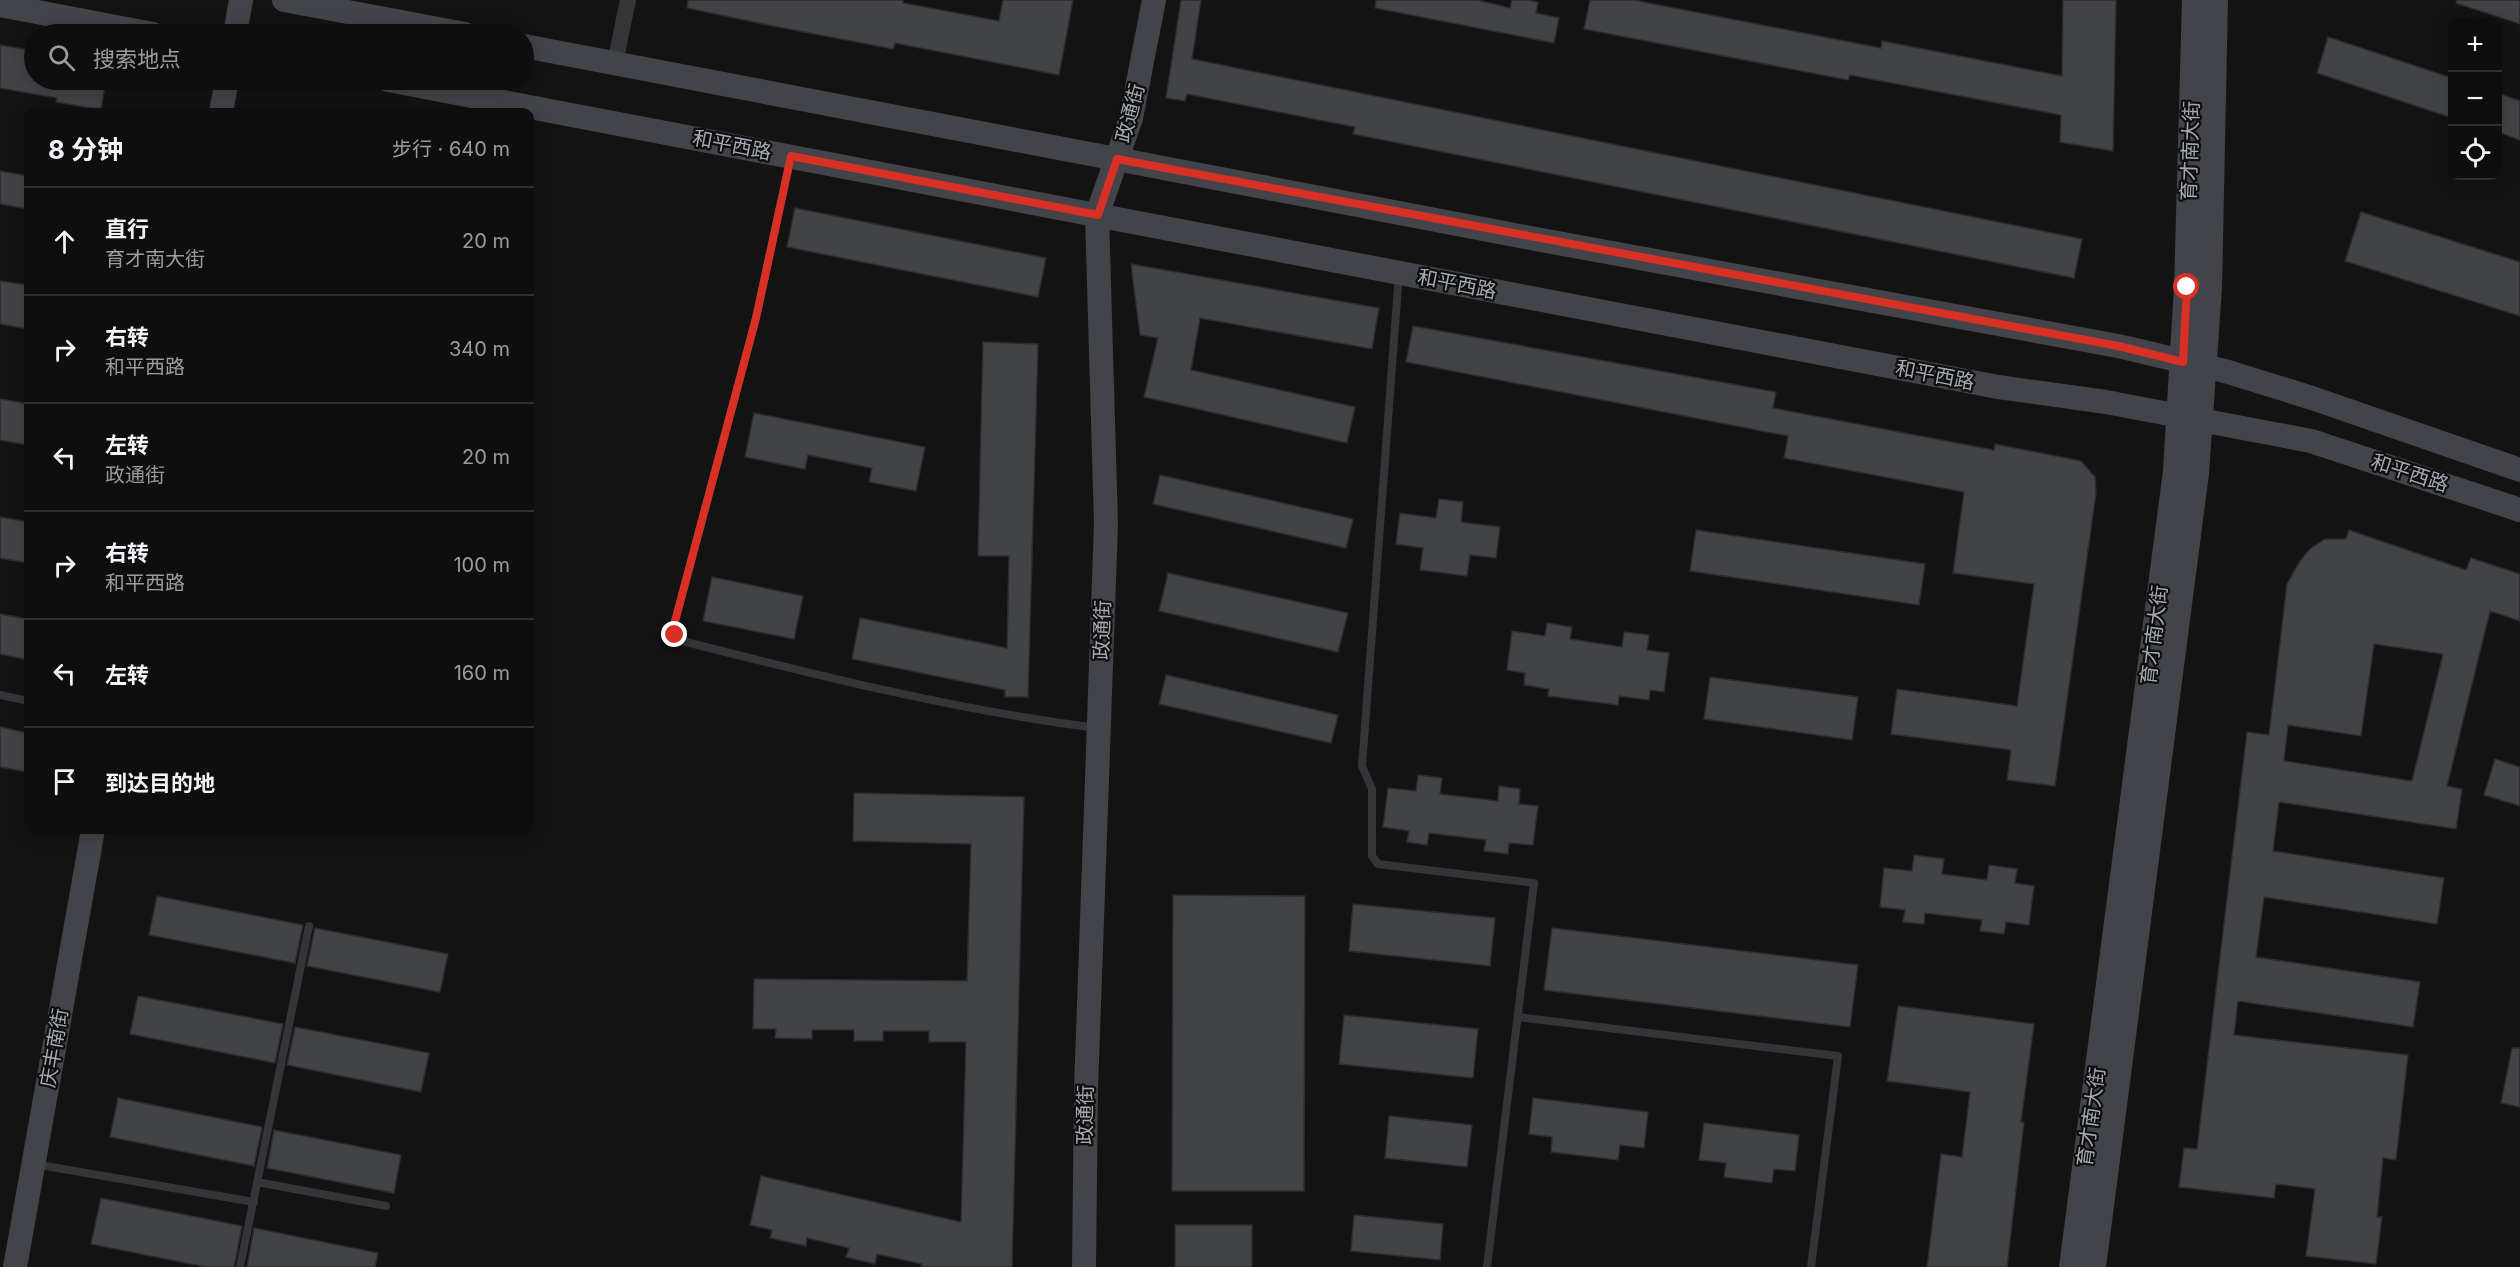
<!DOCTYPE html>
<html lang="zh">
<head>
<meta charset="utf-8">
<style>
	body { margin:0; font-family:Inter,"Noto Sans SC",sans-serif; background:#171718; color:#f1f3f6 }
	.controls { position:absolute; right:18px; top:18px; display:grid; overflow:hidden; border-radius:12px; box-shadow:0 3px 15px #0003 }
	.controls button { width:54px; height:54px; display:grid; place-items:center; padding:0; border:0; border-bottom:2px solid #2e2e2f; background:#0e0e0f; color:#f1f3f6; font:30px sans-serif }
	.stop { position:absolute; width:18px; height:18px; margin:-14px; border:4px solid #d93025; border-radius:50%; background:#fff }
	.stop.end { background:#d93025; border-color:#fff; box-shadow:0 2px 6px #0008 }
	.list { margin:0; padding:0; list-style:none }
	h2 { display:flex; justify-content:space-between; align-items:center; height:78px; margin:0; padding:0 24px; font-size:26px }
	h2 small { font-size:20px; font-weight:400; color:#9b9c9e }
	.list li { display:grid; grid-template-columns:39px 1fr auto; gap:18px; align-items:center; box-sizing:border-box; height:108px; padding:0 24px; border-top:2px solid #2e2e2f }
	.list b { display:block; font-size:22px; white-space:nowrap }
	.list p { margin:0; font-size:20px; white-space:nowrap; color:#9b9c9e }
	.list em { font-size:20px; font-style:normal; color:#9b9c9e }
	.icon { flex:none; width:33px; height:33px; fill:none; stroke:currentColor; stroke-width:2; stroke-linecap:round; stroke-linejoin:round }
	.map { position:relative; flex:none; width:2520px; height:1267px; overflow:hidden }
	.search { position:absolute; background:#0e0e0f; box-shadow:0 3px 15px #0003; left:24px; top:24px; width:510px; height:66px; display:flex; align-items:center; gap:15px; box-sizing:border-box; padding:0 21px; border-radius:33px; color:#9b9c9e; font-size:22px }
	.panel { position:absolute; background:#0e0e0f; box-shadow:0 3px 15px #0003; left:24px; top:108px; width:510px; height:726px; border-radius:12px }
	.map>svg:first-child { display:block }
	.building { fill:#424347; stroke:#2d2d30; stroke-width:1.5; fill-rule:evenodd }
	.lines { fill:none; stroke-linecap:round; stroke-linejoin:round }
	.lane { stroke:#343539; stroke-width:8 }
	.street { stroke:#343539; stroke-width:16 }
	.secondary { stroke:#424449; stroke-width:24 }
	.route { stroke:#d93025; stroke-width:8 }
	.labels { text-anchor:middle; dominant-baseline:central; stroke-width:4.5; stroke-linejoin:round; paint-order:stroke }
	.street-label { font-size:20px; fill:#a5aab4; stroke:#0e0e0f }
</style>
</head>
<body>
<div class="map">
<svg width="2520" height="1267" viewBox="0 0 2520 1267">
	<rect width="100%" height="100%" fill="#131314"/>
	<path class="building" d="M688,0h215v3l96,18 4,-21h70l-14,75 -164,-32 -2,6 -120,-23 -86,-18z
		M1181,0h20l-9,59 890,180 -8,39 -721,-144 2,-7 -168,-33 -2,7 -19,-3z
		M1376,0h101l33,8 2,-8h14l12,2 -2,11 23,5 -5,25 -179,-35z
		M1590,0h43l248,48 1,-7 180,35 1,-76h53l-3,151 -53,-9 1,-27 -211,-40 -2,5 -264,-51z
		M2457,0h63v24l-64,-21z
		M2328,37l124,41v40l-135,-45z
		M0,45l34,6v29h72l-5,30 -45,-8 1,-4 -57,-10z
		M2498,93l22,8v39l-22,-8z
		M0,171l28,5v33l-28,-5z
		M795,208l251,50 -8,39 -251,-50z
		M2361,212l159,50v54l-175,-55z
		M1131,264l248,44 -7,41 -172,-31 -9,52 164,37 -8,36 -203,-46 14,-59 -18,-3z
		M0,281l28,4v44l-28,-5z
		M1413,326l363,66 -3,16 221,42 1,-6 86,17 14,16 1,16 -41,293 -48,-6 4,-30 -120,-16 6,-45 120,17 17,-122 -81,-11 11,-81 -180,-34 4,-22 -382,-74z
		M983,342l55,2 -10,353h-23v-7l-153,-31 8,-41 147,30 2,-92h-31z
		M0,399l28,5v41l-28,-5z
		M754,413l171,34 -9,44 -47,-9 3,-14 -64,-13 -3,14 -60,-12z
		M1160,475l193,44 -7,29 -193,-44z
		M1439,499l24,3 -2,20 39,5 -4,31 -26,-3 -3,21 -47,-6 3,-22 -27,-4 4,-31 36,5z
		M0,517l28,5v41l-28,-5z
		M1696,530l229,34 -6,41 -229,-34z
		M2349,530l117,40 5,-12 49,16v47l-30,-10 -43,175 15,3 -6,40 -177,-27 -6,49 171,27 -7,46 -173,-27 -8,60 164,25 -7,45 -175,-26 -4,34 174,20 -12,105 -13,-2 -6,59h5l-6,47 -70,-8 9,-67 -39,-5 -2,14 -95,-11 5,-39 13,1 50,-417 22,3 18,-151 13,-23 10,-12 15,-10h21zM2374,644l69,10 -31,127 -128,-20 4,-36 73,11z
		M1168,573l180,40 -10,39 -179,-41z
		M712,577l91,19 -9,43 -91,-18z
		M0,614l28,5v41l-28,-6z
		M1547,623l25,4 -2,12 52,8 2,-15 25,3 -2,15 22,3 -5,39 -14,-2 -1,10 -30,-4 -1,9 -70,-9 1,-7 -25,-4 1,-12 -18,-3 5,-39 33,5z
		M1166,675l172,40 -7,28 -172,-39z
		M1710,677l148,20 -6,43 -148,-21z
		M0,727l28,6v39l-28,-5z
		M2495,759l25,8v39l-36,-11z
		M1418,775l24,3 -2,16 58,7 1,-15 21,3 -1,15 19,2 -5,39 -24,-2 -1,11 -24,-3 2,-11 -57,-7 -2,12 -20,-3 2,-11 -26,-4 5,-39 28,3z
		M854,793l170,4 -12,470h-91l1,-3 -45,-10 -2,10 -29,-7 3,-9 -42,-10 -1,8 -36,-8 2,-8 -22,-5 11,-49 200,46 5,-180h-37v-11h-46v10h-29v-11h-42v9l-37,-1 1,-9h-23l1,-50 213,2 4,-137 -118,-3z
		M1914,855l30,4 -2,15 45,6 2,-15 28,4 -2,14 19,3 -5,39 -23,-3 -2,12 -24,-3 2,-11 -57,-7 -1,11 -21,-2 2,-12 -25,-3 4,-39 28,3z
		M1173,895l132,1 -1,295h-132z
		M157,896l146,29 -8,38 -146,-28z
		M1353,904l142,14 -5,48 -141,-15z
		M315,928l133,26 -8,38 -133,-26z
		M1552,928l306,37 -8,62 -306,-37z
		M138,996l145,28 -8,39 -145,-29z
		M1898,1006l136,18 -13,98h3l-17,145h-80l14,-113 21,3 8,-65 -83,-11z
		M1344,1015l134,14 -5,49 -134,-14z
		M295,1027l134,26 -8,39 -134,-27z
		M2512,1048h8v59l-19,-4z
		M118,1098l144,29 -8,39 -144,-29z
		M1533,1098l115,14 -4,36 -24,-3 -2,15 -67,-8 1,-15 -23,-3z
		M1389,1116l83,9 -5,42 -82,-9z
		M1704,1123l95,12 -4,36 -21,-2 -2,14 -48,-6 2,-14 -27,-3z
		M274,1130l127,25 -7,38 -127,-25z
		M101,1198l141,28 -8,41h-28l-115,-23z
		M1354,1215l89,9 -3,36 -89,-9z
		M1175,1225h77v42h-77z
		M254,1228l124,25 -3,14h-128z"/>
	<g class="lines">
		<path class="lane" d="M790,160l-34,158 -82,307 1,10 7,6c138,35 274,69 415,87
			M1399,273l-37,493 10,23v67l6,8 156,19 -47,384
			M0,695l28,6
			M1518,1017l320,39 -27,211
			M34,1164l220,38
			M257,1182l129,24
			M240,1267l69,-341"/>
		<path class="street" d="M615,63l13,-63"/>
		<path class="secondary" d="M284,0l181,34
			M0,5l153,29
			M235,34l6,-34
			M524,46l1001,191 593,109 107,25 87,27 208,72
			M388,80l1610,307 108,15 205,39 209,69
			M221,112l6,-32
			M15,1267l78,-437
			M1084,1267l2,-178 20,-565 -9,-309 34,-97 23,-118
			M2071,1267l104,-796 11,-184 8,-287
			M2094,1267l103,-794 13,-185 6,-288"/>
	</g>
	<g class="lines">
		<path class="route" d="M675,635l-1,-10 82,-307 35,-162 307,59 19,-56 1001,187 65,16 4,-75"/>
	</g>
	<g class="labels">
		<g class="street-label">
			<text transform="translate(1130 113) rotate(-75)">政通街</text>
			<text transform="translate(732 145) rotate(11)">和平西路</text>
			<text transform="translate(2190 151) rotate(-88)">育才南大街</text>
			<text transform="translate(1457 284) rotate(11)">和平西路</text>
			<text transform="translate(1935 375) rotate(11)">和平西路</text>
			<text transform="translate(2410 473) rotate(18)">和平西路</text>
			<text transform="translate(1102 630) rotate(-88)">政通街</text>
			<text transform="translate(2154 635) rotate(-83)">育才南大街</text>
			<text transform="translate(54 1048) rotate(-80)">庆丰南街</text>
			<text transform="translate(1085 1115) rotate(-89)">政通街</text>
			<text transform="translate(2091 1117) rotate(-82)">育才南大街</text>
		</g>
	</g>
</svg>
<div class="controls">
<button>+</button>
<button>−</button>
<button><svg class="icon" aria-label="locate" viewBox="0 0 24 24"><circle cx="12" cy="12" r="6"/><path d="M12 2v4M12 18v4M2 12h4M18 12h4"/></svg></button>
</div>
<div class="stop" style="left:2187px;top:287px"></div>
<div class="stop end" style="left:675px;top:635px"></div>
<div class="search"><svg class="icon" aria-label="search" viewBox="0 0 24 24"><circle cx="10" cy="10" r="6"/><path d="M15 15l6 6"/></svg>搜索地点</div>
<section class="panel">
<h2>8 分钟<small>步行 · 640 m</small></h2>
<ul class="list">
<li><svg class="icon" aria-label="ahead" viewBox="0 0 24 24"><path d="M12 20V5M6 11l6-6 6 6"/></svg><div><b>直行</b><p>育才南大街</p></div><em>20 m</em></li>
<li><svg class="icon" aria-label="right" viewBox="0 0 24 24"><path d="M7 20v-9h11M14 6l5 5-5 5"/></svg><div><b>右转</b><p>和平西路</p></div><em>340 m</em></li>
<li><svg class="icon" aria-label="left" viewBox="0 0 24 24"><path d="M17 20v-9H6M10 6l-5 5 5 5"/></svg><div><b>左转</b><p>政通街</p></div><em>20 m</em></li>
<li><svg class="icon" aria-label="right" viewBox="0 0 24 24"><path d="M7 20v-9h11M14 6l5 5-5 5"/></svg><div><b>右转</b><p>和平西路</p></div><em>100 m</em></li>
<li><svg class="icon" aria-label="left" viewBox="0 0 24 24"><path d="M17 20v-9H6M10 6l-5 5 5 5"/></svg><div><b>左转</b></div><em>160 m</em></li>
<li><svg class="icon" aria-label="arrive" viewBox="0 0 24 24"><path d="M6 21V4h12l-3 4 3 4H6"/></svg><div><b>到达目的地</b></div></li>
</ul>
</section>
</div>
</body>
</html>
